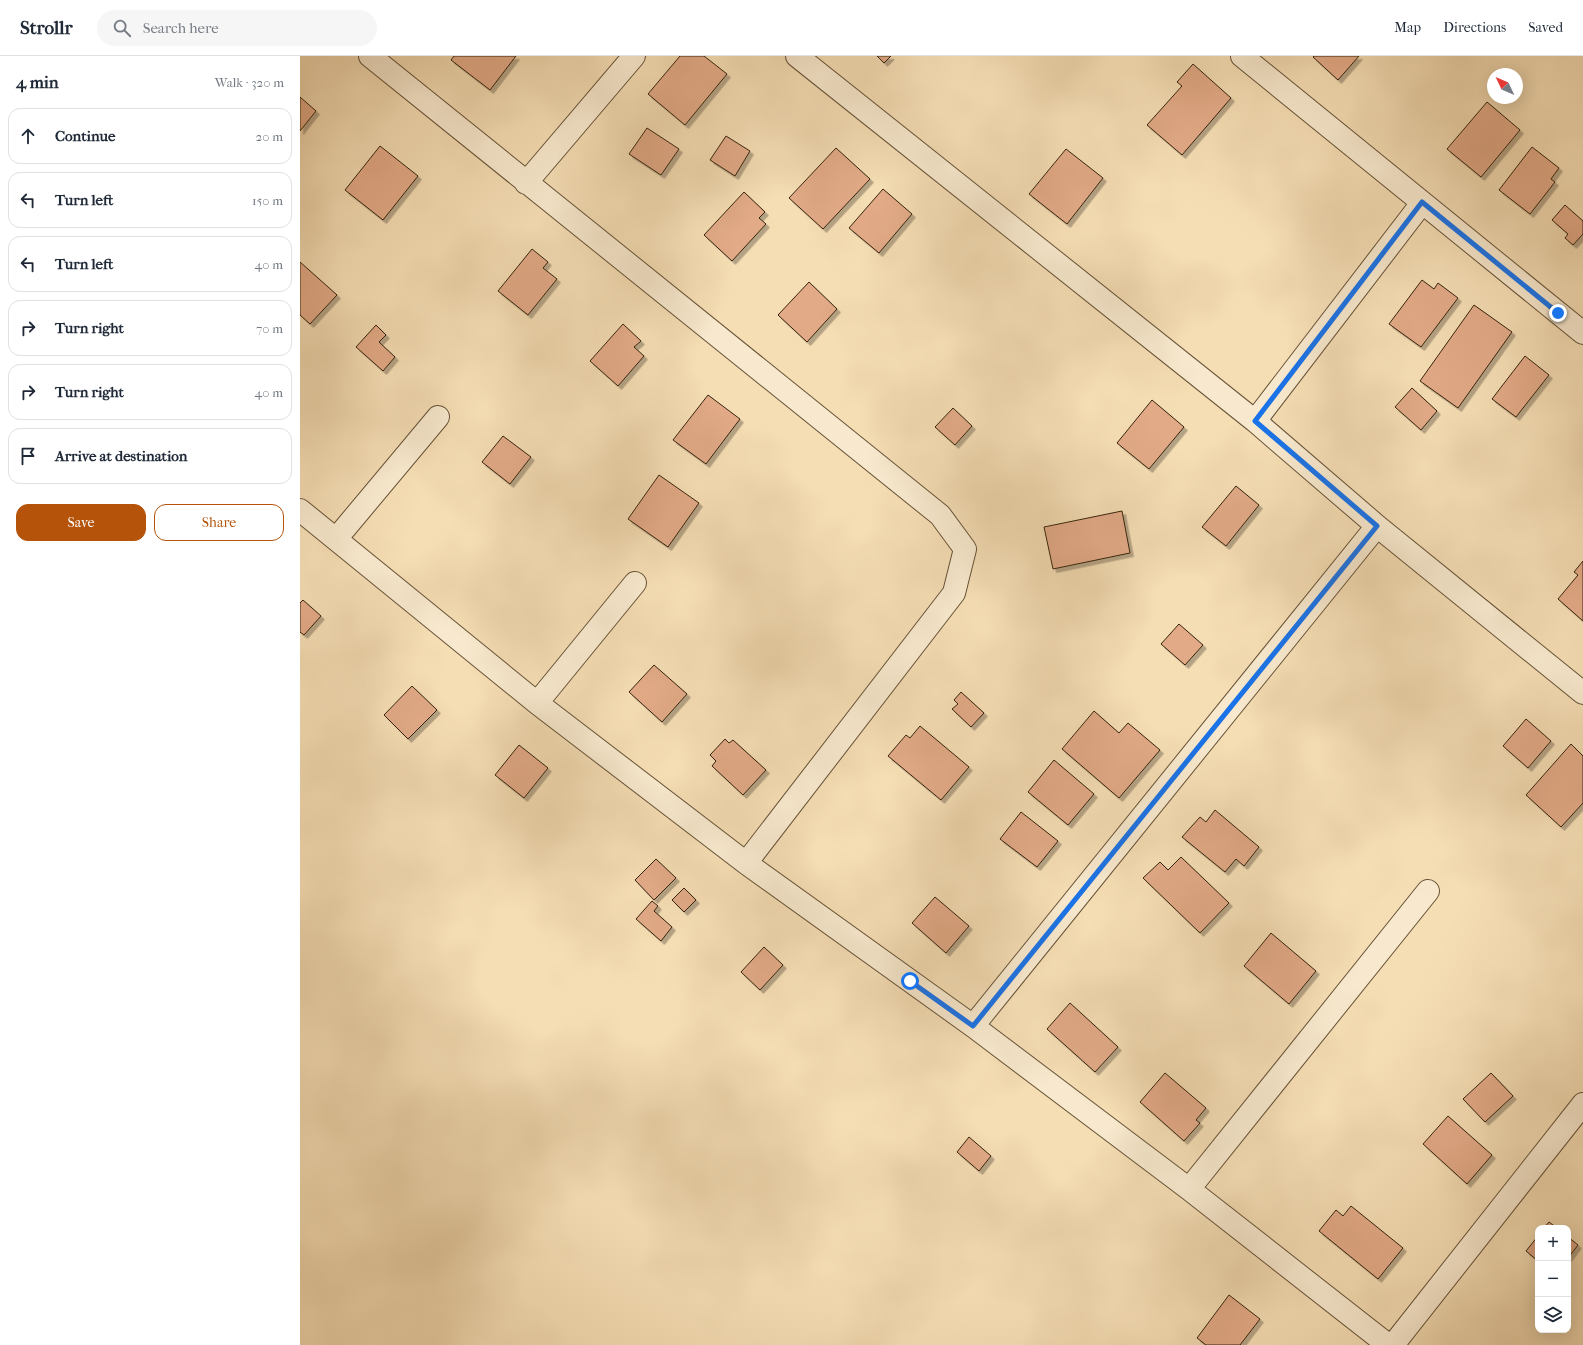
<!DOCTYPE html>
<html lang="en">
<head>
<meta charset="utf-8">
<style>
	body { margin:0; font-family:"IM FELL French Canon",serif; background:#f6f6f7; color:#1f2937 }
	.controls { position:absolute; right:12px; bottom:12px; display:grid; overflow:hidden; border-radius:8px; box-shadow:0 4px 16px #0002 }
	.controls button { width:36px; height:36px; display:grid; place-items:center; padding:0; border:0; border-bottom:1px solid #e0e1e3; background:#fff; color:#1f2937; font:20px sans-serif }
	.compass { position:absolute; left:1187px; top:12px; width:36px; height:36px; border-radius:50%; background:#fff; box-shadow:0 4px 16px #0002; rotate:314deg }
	.stop { position:absolute; width:12px; height:12px; margin:-9px; border:3px solid #1a73e8; border-radius:50%; background:#fff }
	.stop.end { background:#1a73e8; border-color:#fff; box-shadow:0 1px 4px #0008 }
	.list { margin:0; padding:0; list-style:none }
	h2 { display:flex; justify-content:space-between; align-items:center; height:52px; margin:0; padding:0 16px; font-size:17px }
	h2 small { font-size:13px; font-weight:400; color:#747a83 }
	.list li { display:grid; grid-template-columns:26px 1fr auto; gap:12px; align-items:center; box-sizing:border-box; height:56px; margin:0 8px 8px; padding:0 8px; border:1px solid #e0e1e3; border-radius:12px }
	.list b { display:block; font-size:15px; white-space:nowrap }
	.list em { font-size:13px; font-style:normal; color:#747a83 }
	.actions { display:flex; gap:8px; padding:12px 16px }
	.actions a { flex:1; padding:9px 0; border:1px solid #b45309; border-radius:12px; text-align:center; font-size:14px; color:#b45309 }
	.actions .main { background:#b45309; color:#fff }
	.icon { flex:none; width:22px; height:22px; fill:none; stroke:currentColor; stroke-width:2; stroke-linecap:round; stroke-linejoin:round }
	.map { position:relative; flex:none; width:1283px; height:1289px; overflow:hidden }
	header { display:flex; align-items:center; gap:24px; box-sizing:border-box; height:56px; padding:0 20px; background:#fff; border-bottom:1px solid #e0e1e3 }
	header strong { font-size:19px }
	nav { display:flex; gap:22px; margin-inline-start:auto; font-size:14px }
	.search { width:280px; height:36px; background:#f6f6f7; display:flex; align-items:center; gap:10px; box-sizing:border-box; padding:0 14px; border-radius:22px; color:#747a83; font-size:15px }
	main { display:flex }
	aside { flex:1; background:#fff }
	.map>svg:first-child { display:block }
	.building { fill:#e2aa87; stroke:#36240d; filter:url(#shadow) }
	.lines { fill:none; stroke-linecap:round; stroke-linejoin:round }
	.minor-casing { stroke:#665237; stroke-width:24 }
	.minor { stroke:#f8e9ce; stroke-width:22 }
	.route { stroke:#1a73e8; stroke-width:5 }
</style>
</head>
<body>
<header>
<strong>Strollr</strong>
<div class="search"><svg class="icon" aria-label="search" viewBox="0 0 24 24"><circle cx="10" cy="10" r="6"/><path d="M15 15l6 6"/></svg>Search here</div>
<nav><a>Map</a><a>Directions</a><a>Saved</a></nav>
</header>
<main>
<aside>
<h2>4 min<small>Walk · 320 m</small></h2>
<ul class="list">
<li><svg class="icon" aria-label="ahead" viewBox="0 0 24 24"><path d="M12 20V5M6 11l6-6 6 6"/></svg><div><b>Continue</b></div><em>20 m</em></li>
<li><svg class="icon" aria-label="left" viewBox="0 0 24 24"><path d="M17 20v-9H6M10 6l-5 5 5 5"/></svg><div><b>Turn left</b></div><em>150 m</em></li>
<li><svg class="icon" aria-label="left" viewBox="0 0 24 24"><path d="M17 20v-9H6M10 6l-5 5 5 5"/></svg><div><b>Turn left</b></div><em>40 m</em></li>
<li><svg class="icon" aria-label="right" viewBox="0 0 24 24"><path d="M7 20v-9h11M14 6l5 5-5 5"/></svg><div><b>Turn right</b></div><em>70 m</em></li>
<li><svg class="icon" aria-label="right" viewBox="0 0 24 24"><path d="M7 20v-9h11M14 6l5 5-5 5"/></svg><div><b>Turn right</b></div><em>40 m</em></li>
<li><svg class="icon" aria-label="arrive" viewBox="0 0 24 24"><path d="M6 21V4h12l-3 4 3 4H6"/></svg><div><b>Arrive at destination</b></div></li>
</ul>
<div class="actions"><a class="main">Save</a><a>Share</a></div>
</aside>
<div class="map">
<svg width="1283" height="1289" viewBox="0 0 1283 1289">
	<defs>
		<filter id="shadow"><feDropShadow dx="3.5" dy="3.5" stdDeviation="0" flood-color="#0004"/></filter>
	</defs>
	<rect width="100%" height="100%" fill="#f5ddb4"/>
	<filter id="stains"><feTurbulence type="fractalNoise" baseFrequency=".005" numOctaves="4"/><feColorMatrix values="0 0 0 0 .2 0 0 0 0 .09 0 0 0 0 .02 0 0 0 .5 -.17"/></filter>
	<radialGradient id="worn" r=".72"><stop offset=".6" stop-color="#630" stop-opacity="0"/><stop offset="1" stop-color="#630" stop-opacity=".3"/></radialGradient>
	<path class="building" d="M154,0h62l-26,34 -39,-30z
		M380,0h24l23,18 -42,51 -37,-31z
		M577,0h14l-7,7z
		M1014,0h45l-21,24 -25,-23z
		M893,8l38,34 -49,57 -35,-30 35,-39 -5,-4z
		M0,41l16,14 -16,20z
		M1187,46l33,28 -39,47 -34,-28z
		M347,72l32,21 -18,26 -32,-21z
		M426,80l24,15 -15,25 -25,-16z
		M80,90l38,30 -35,44 -38,-30z
		M1232,91l27,21 -8,11 4,3 -25,32 -31,-24z
		M536,92l34,31 -47,50 -34,-31z
		M766,93l37,29 -36,46 -38,-30z
		M583,133l29,25 -33,39 -30,-25z
		M444,136l21,20 -6,6 7,6 -34,37 -28,-26z
		M1265,149l18,16v13l-10,11 -8,-7 3,-4 -16,-14z
		M232,193l16,13 -5,6 14,11 -29,36 -30,-24z
		M0,206l37,33 -27,29 -10,-9z
		M1122,224l12,9 4,-6 20,15 -37,49 -32,-23z
		M509,226l28,27 -30,33 -29,-27z
		M1174,249l38,27 -54,76 -38,-27z
		M323,268l18,17 -7,6 10,9 -26,30 -28,-25z
		M76,269l10,10 -7,7 16,15 -12,14 -27,-24z
		M1225,300l24,19 -33,42 -24,-18z
		M1112,332l25,23 -16,19 -26,-23z
		M408,339l32,24 -34,45 -33,-24z
		M852,344l32,27 -35,42 -32,-26z
		M653,352l19,18 -17,19 -20,-18z
		M203,380l28,21 -21,27 -28,-22z
		M359,419l40,28 -31,44 -40,-28z
		M936,430l23,19 -33,41 -24,-19z
		M822,455l8,42 -77,16 -9,-42z
		M1283,505v60l-25,-22 20,-24 -4,-3z
		M3,544l18,16 -17,19 -4,-3v-29z
		M879,568l24,21 -18,20 -24,-21z
		M354,609l33,29 -25,28 -33,-30z
		M112,630l25,24 -29,29 -24,-24z
		M661,636l23,21 -13,14 -19,-18 6,-5 -4,-4z
		M794,655l25,22 9,-10 32,27 -41,48 -57,-49z
		M1226,663l25,22 -23,27 -25,-22z
		M620,670l49,41 -28,33 -53,-44 18,-21 4,3z
		M425,683l4,4 4,-3 33,30 -23,25 -31,-29 4,-5 -6,-6z
		M1271,688l12,12v47l-22,24 -35,-32z
		M219,689l29,23 -24,30 -29,-23z
		M754,704l40,34 -26,31 -40,-33z
		M915,754l44,37 -15,19 -8,-7 -11,13 -43,-35 18,-20 6,5z
		M721,756l37,29 -21,26 -37,-28z
		M881,801l48,46 -29,30 -57,-55 17,-16 8,8z
		M356,803l20,19 -22,22 -19,-20z
		M384,832l12,12 -12,12 -12,-12z
		M635,841l34,29 -23,27 -34,-30z
		M352,845l6,5 -4,5 18,16 -11,14 -25,-22z
		M971,877l45,38 -27,33 -45,-38z
		M464,891l19,18 -23,25 -19,-18z
		M770,947l48,44 -23,25 -48,-43z
		M865,1017l41,35 -10,12 4,3 -16,18 -44,-39z
		M1191,1017l22,23 -28,26 -22,-23z
		M1148,1060l44,39 -25,29 -44,-40z
		M669,1081l22,19 -12,15 -22,-19z
		M1051,1150l52,42 -25,31 -59,-48 17,-21 7,6z
		M1249,1166l8,6h-13z
		M1238,1180v25l-12,-10z
		M1268,1181l10,8 -10,13z
		M929,1239l31,24 -20,26h-34l-9,-7z"/>
	<g class="lines">
		<g class="minor-casing">
			<path id="minor" d="M70,0l570,459 25,34 -11,44 -208,270
				M497,0l458,365 122,105 206,167
				M942,0l341,277
				M226,127l108,-127
				M955,365l167,-218
				M0,454l237,193 209,160 227,163 216,163 199,156
				M36,483l102,-122
				M237,647l98,-120
				M673,970l404,-500
				M889,1133l239,-298
				M1093,1289l190,-241"/>
		</g>
		<use href="#minor" class="minor"/>
	</g>
	<g class="lines">
		<path class="route" d="M610,925l63,45 404,-500 -122,-105 167,-219 136,111"/>
	</g>
	<rect width="100%" height="100%" filter="url(#stains)"/>
	<rect width="100%" height="100%" fill="url(#worn)"/>
</svg>
<div class="controls">
<button>+</button>
<button>−</button>
<button><svg class="icon" aria-label="layers" viewBox="0 0 24 24"><path d="M12 4l9 5-9 5-9-5zM3 14l9 5 9-5"/></svg></button>
</div>
<svg class="compass" viewBox="-18 -18 36 36"><path d="M0-13l5 13h-10z" fill="#e53935"/><path d="M0 13l5-13h-10z" fill="#747a83"/></svg>
<div class="stop" style="left:610px;top:925px"></div>
<div class="stop end" style="left:1258px;top:257px"></div>
</div>
</main>
</body>
</html>
